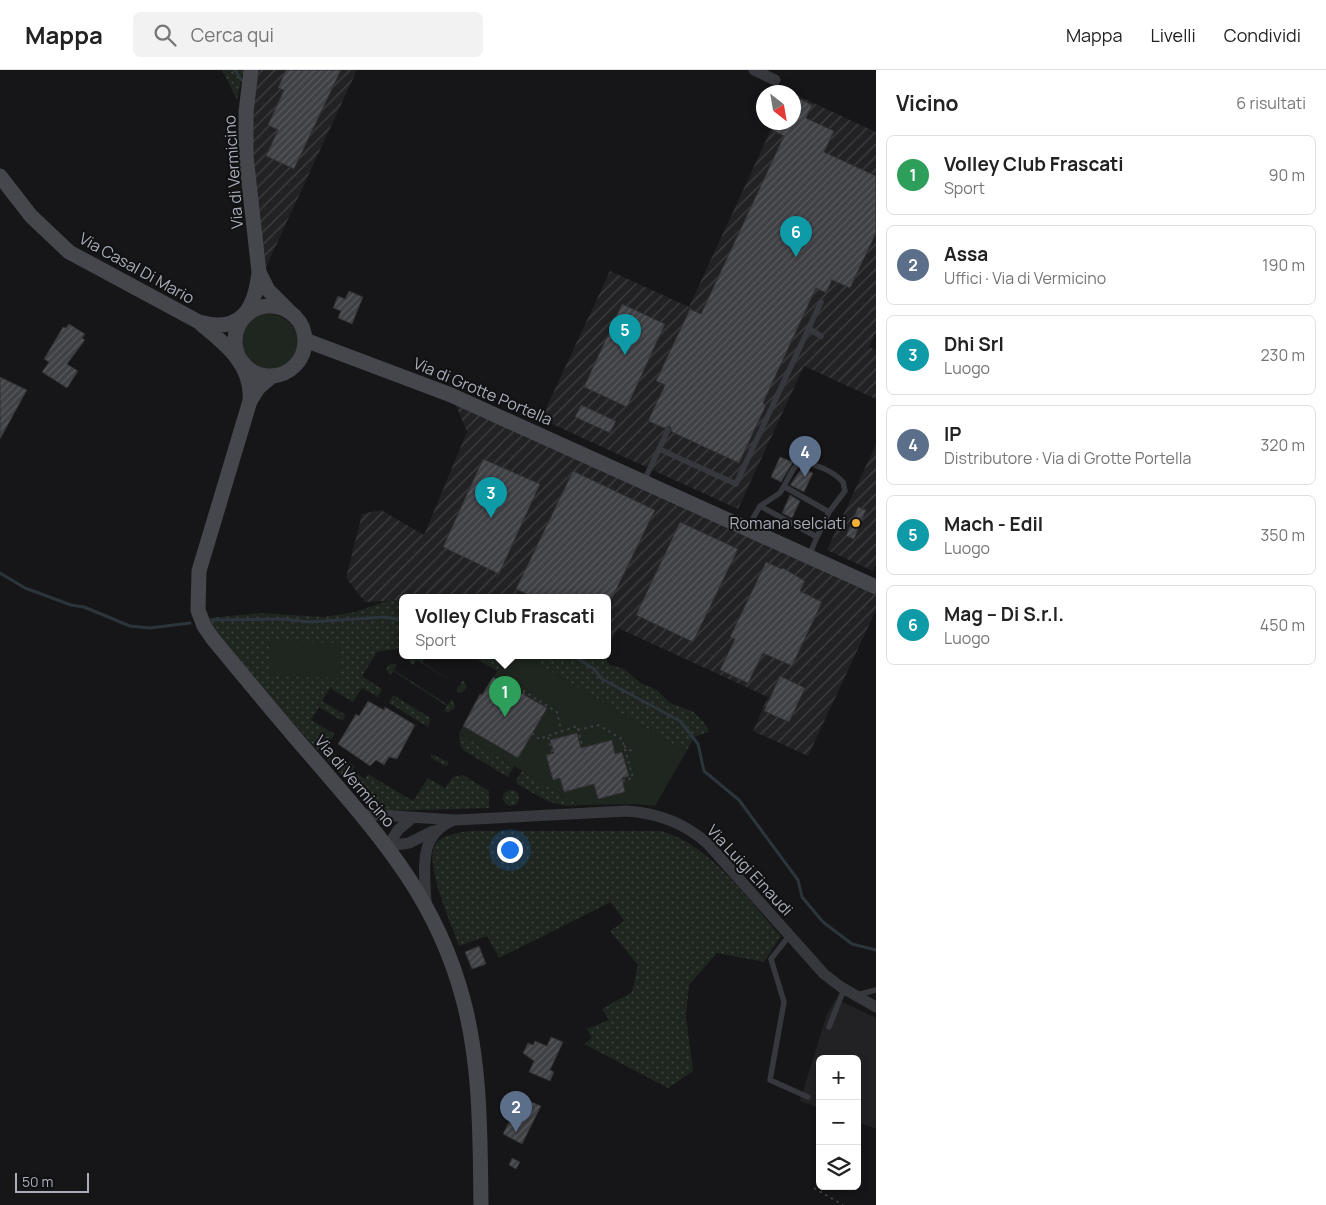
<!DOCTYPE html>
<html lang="it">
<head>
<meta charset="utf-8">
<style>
	body { margin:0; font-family:Manrope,sans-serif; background:#f2f2f2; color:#222 }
	.controls { position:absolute; right:15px; bottom:15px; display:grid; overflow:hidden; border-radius:8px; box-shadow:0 2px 8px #0003 }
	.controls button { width:45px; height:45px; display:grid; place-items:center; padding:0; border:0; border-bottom:1px solid #e0e0e0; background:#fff; color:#222; font:25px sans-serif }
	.compass { position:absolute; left:756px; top:15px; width:45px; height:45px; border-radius:50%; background:#fff; box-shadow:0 2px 8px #0003; rotate:149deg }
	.scale { position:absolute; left:15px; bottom:12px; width:74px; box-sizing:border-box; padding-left:5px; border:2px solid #a8adb8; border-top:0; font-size:14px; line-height:18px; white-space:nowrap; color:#a8adb8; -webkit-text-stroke:4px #111113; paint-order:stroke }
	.you { position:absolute; left:509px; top:779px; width:18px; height:18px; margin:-12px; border:4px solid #fff; border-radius:50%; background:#1a73e8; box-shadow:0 0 0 8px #1a73e833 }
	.badge { display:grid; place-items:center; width:32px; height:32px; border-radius:50%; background:#80622a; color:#fff; font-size:16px; font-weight:700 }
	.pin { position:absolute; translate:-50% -41px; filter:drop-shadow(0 1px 2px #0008) }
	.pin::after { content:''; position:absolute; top:26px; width:18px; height:15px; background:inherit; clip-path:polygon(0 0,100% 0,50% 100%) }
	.popup { position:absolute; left:399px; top:524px; width:212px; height:65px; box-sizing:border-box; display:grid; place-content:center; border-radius:8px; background:#fff; filter:drop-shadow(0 1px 4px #0005); font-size:16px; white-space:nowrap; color:#767676 }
	.popup b { font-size:19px; color:#222 }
	.popup::after { content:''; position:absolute; left:50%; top:100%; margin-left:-10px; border:10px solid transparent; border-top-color:#fff }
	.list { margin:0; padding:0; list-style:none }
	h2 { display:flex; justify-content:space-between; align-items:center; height:65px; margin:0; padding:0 20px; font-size:21px }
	h2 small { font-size:16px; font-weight:400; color:#767676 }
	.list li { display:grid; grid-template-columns:32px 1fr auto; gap:15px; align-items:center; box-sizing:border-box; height:80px; margin:0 10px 10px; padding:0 10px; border:1px solid #e0e0e0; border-radius:8px }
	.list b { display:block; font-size:19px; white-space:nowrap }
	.list p { margin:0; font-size:16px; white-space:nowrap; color:#767676 }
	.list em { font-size:16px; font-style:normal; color:#767676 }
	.icon { flex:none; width:28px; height:28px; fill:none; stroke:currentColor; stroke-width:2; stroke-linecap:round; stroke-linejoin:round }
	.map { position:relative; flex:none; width:876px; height:1135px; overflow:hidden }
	header { display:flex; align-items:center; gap:30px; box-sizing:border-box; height:70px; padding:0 25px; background:#fff; border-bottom:1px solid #e0e0e0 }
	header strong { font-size:24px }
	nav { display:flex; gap:28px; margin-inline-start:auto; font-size:18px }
	.search { width:350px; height:45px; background:#f2f2f2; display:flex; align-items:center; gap:12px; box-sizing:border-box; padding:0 18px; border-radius:8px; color:#767676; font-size:19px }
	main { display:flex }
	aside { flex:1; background:#fff }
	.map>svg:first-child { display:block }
	.built { fill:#222225 }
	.industrial { fill:url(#industrial-furrows) }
	.grass { fill:url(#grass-dots) }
	.green { fill:#1e261f }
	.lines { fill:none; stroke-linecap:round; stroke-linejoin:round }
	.stream { stroke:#2c353c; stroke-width:3 }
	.building { fill:url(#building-hatch); stroke:#303034 }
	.path { stroke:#3d3f44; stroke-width:2; stroke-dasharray:2.5 4; stroke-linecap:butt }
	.lane { stroke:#37383d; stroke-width:5.5 }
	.street { stroke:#37383d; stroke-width:11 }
	.secondary { stroke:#45474d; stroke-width:15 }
	.poi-dot { fill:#f2b134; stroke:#111113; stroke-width:2 }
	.labels { text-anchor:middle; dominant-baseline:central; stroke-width:4; stroke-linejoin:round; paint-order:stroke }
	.street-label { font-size:16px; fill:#a8adb8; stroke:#111113 }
	.poi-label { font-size:16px; fill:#a8adb8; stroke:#111113; text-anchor:end }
</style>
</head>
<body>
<header>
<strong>Mappa</strong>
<div class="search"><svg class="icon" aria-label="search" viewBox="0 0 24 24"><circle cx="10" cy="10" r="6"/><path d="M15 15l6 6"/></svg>Cerca qui</div>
<nav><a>Mappa</a><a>Livelli</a><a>Condividi</a></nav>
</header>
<main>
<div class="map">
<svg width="876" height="1135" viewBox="0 0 876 1135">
	<defs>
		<pattern id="industrial-furrows" width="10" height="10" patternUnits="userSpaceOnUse" patternTransform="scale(1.25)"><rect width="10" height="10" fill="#222225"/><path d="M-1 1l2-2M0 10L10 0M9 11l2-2" fill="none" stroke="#3f3f43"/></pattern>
		<pattern id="grass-dots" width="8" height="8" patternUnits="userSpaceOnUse" patternTransform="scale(1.25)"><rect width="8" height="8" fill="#1e261f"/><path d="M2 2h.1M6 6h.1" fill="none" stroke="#3c433d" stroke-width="1.8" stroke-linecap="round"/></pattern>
		<pattern id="building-hatch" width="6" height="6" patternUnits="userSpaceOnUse" patternTransform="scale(1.25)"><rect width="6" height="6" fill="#404145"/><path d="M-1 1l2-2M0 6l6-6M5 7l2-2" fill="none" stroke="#595a5e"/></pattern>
	</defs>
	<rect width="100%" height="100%" fill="#161618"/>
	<path class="built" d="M836,929l40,19v111l-19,-7v-63h-37v49l-20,-7 27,-87z"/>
	<path class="industrial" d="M259,0h98l-91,197 -14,-116v-51z
		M794,24l82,38v200l-7,15 7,3v49l-72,-33 -66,143 -197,-90 69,-148 79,36 85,-184 20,-1z
		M455,333l421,192v15l-68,146 -55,-25 15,-34 -150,-69 -10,21v-51h-206v2l-37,2 -19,-24 16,-64 19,-4 43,25 43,-103z
		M876,374v120l-3,7 -46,-21z"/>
	<path class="grass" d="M222,0h21l-6,30z
		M391,530h11v48l-25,4 -15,24 20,13 -4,8 -16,-9 -9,14 -23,-14 -8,13 24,14 -4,6 -23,-14 -8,13 24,14 -7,11 3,2 -2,4 26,15 -3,5 13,8 3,-5 45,27 15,-23 17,10 8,-11 10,-2 26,16v17l-100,3 -20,-6 -138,-149 -23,-38 52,-5 64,4 31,-5z
		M411,586h15l-4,6 37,24 4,-6 4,6 -2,4 -5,3 -4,-1 3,-6 -42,-26 -4,5 -4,-4z
		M472,586h34l-9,15z
		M525,586h78l7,9 14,4 17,14 16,7 13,13 24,9 11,12 4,8 -15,5 -8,15z
		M390,594h7l-3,6 54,35 3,-6 4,6 -1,4 -6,3 -4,-1 3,-5 -54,-35 -3,5 -4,-7z
		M393,625l36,22 1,4 -2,6 -39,-24z
		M459,663l55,33 -6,11 -45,-27 -3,-5z
		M431,684l17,8v3l-2,1 -15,-8z
		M522,701l57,34c-24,4 -42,-10 -62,-21l-1,-4z
		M503 728a8 8 0 1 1 16 0a8 8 0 1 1-16 0Z
		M470,761h191c50,14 86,68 120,105l-17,26 -47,-9 -28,32 -3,32 7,54 -25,17 -84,-44 8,-6 -5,-9 22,-9 -7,-11 30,-17 6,-27 -28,-34 14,-10 -13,-19 -112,56 -12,-22 -28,10c-7,-21 -35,-81 -24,-101 7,-11 24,-12 35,-14z"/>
	<path class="green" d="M240 273a29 29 0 1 1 58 0a29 29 0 1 1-58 0Z
		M270,571l70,2 -1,35 -70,-2z
		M506,586h19l161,96 -31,54 -18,-2 -58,1 -120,-72 21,-39 3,1z"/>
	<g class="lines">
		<path class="stream" d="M235,0l6,10
			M0,503l25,15 46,17 13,2 46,19 20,2 40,-5
			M212,550l71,-1 26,3 76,-5 17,3
			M574,586l20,13 8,10 78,42 18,23 6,27 35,29 59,80 4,17 21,25 29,22 24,6"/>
	</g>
	<path class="building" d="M286,0h55l-47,99 -28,-13 12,-26 -10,-5 16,-35 -6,-2z
		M794,26l18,9 -6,13 28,13 -10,21 52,24v57l-26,55 -18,-8 -6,13 -10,-5 -53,115 3,2 -27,58 -67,-31 -2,-6 -6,2 -16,-7 17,-36 -9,-4 34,-72 11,5 83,-178 -12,-6 3,-8h19z
		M349,221l14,6 -11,27 -14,-6 3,-7 -8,-3 5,-12 7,3z
		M622,234l43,20 -38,83 -43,-20z
		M69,254l16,10 -3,4 3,2 -18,24 11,7 -11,17 -25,-16 7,-10 -5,-3 19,-32 3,1z
		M0,307l27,13 -27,49z
		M581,335l35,16 -6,12 -35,-16z
		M780,387l13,5 -12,20 -10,-5z
		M483,389l57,25 -41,90 -56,-27z
		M802,398l11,5 -9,19 -14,-7z
		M573,401l82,39 -43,88h-77l-19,-9z
		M790,425l10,6 -8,17 -10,-5z
		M858,437l8,3 -12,29 -8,-3z
		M680,452l58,27 -45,93 -57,-27z
		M766,492l16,7 1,-1 22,13 -5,10 22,11 -30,64 -29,-13 -15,30 -28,-13 15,-31 -5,-2z
		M780,606l25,12 -16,34 -25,-11z
		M493,607l54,31 -29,50 -55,-32 17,-32 2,1z
		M368,631l16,9 1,-3 30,18 -18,34 -8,-2 -5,8 -8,-5 -6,6 -32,-22 18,-30 3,2z
		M577,663l4,15 31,-8 3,14 7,-2 7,24 -7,2 3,14 -27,7 -4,-15 -30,8 -4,-14 -7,2 -7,-25 8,-2 -4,-13z
		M479,876l7,18 -14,5 -7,-17z
		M551,967l12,5 -13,28 4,2 -4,9 -21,-9 5,-11 -11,-8 5,-10 5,2 2,-4 12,5z
		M513,1024l28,12 -19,38 -19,-10 10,-20 -7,-4z
		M512,1088l8,4 -4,7 -7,-4z"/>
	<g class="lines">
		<path class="path" d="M524,625l-2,-5 35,22 4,18
			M578,660l20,-5 24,14 11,39 -11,3
			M532,663l7,6 38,-13 16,58
			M548,667l5,17
			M624,676l9,6
			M814,1118l29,17"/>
		<path class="lane" d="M809,259l12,7
			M659,379l77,35 85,-182
			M644,411l24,-51
			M785,417l44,25
			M760,436l20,-13 14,-25 6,-5c14,-1 34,9 43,19l2,9 -16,21 -12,25
			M748,457l12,-21 57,31 -8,19
			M789,866l-18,23 13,43 -14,78 38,17
			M857,925l19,-5
			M829,957l15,-38"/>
		<path class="street" d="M754,0l21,10
			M362,744l94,6 171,-9c30,2 59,13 81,33l116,130 17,13 35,20
			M388,776l21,-3 24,-12
			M388,776l10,-16 14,-12
			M426,833c-1,-32 -9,-67 26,-82"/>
		<path class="secondary" d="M251,0l-5,42v44l13,116 9,18 21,21
			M0,106l31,40 38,36 130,70c42,12 56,-13 60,-50
			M235 271a35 35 0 1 1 70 0a35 35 0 1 1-70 0Z
			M202,255c25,20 51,41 48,76
			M305,270l146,55 425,192
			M272,306l-14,12 -8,13 -51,170 -1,39 6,16 9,13c33,40 66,80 100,119 66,77 123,139 150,241 18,66 17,138 18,206"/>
	</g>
	<circle class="poi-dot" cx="856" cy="453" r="5"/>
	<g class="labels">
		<g class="street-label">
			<text transform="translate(233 102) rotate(-94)">Via di Vermicino</text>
			<text transform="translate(137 198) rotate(29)">Via Casal Di Mario</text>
			<text transform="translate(483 321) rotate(23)">Via di Grotte Portella</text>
			<text transform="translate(355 711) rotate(50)">Via di Vermicino</text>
			<text transform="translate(750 800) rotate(47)">Via Luigi Einaudi</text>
		</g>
		<g class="poi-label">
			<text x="846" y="453">Romana selciati</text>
		</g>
	</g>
</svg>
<div class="controls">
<button>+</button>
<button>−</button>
<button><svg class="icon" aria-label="layers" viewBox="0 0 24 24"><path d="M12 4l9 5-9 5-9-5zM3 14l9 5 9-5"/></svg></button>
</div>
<svg class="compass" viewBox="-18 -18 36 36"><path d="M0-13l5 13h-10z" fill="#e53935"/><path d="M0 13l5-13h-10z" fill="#767676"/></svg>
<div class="scale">50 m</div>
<div class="you"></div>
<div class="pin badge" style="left:505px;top:647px;background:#2e9e5b">1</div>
<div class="popup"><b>Volley Club Frascati</b>Sport</div>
<div class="pin badge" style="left:516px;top:1062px;background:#5c6f8a">2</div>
<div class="pin badge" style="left:491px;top:448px;background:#0f9aa8">3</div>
<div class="pin badge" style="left:805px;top:407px;background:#5c6f8a">4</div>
<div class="pin badge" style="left:625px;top:285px;background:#0f9aa8">5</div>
<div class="pin badge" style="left:796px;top:187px;background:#0f9aa8">6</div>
</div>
<aside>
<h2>Vicino<small>6 risultati</small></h2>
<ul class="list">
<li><span class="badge" style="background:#2e9e5b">1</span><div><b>Volley Club Frascati</b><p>Sport</p></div><em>90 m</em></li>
<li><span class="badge" style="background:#5c6f8a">2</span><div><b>Assa</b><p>Uffici · Via di Vermicino</p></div><em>190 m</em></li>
<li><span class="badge" style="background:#0f9aa8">3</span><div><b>Dhi Srl</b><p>Luogo</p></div><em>230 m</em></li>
<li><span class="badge" style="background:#5c6f8a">4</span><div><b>IP</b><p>Distributore · Via di Grotte Portella</p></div><em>320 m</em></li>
<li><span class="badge" style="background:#0f9aa8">5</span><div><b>Mach - Edil</b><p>Luogo</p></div><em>350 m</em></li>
<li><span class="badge" style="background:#0f9aa8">6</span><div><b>Mag – Di S.r.l.</b><p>Luogo</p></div><em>450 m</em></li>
</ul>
</aside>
</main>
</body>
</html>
